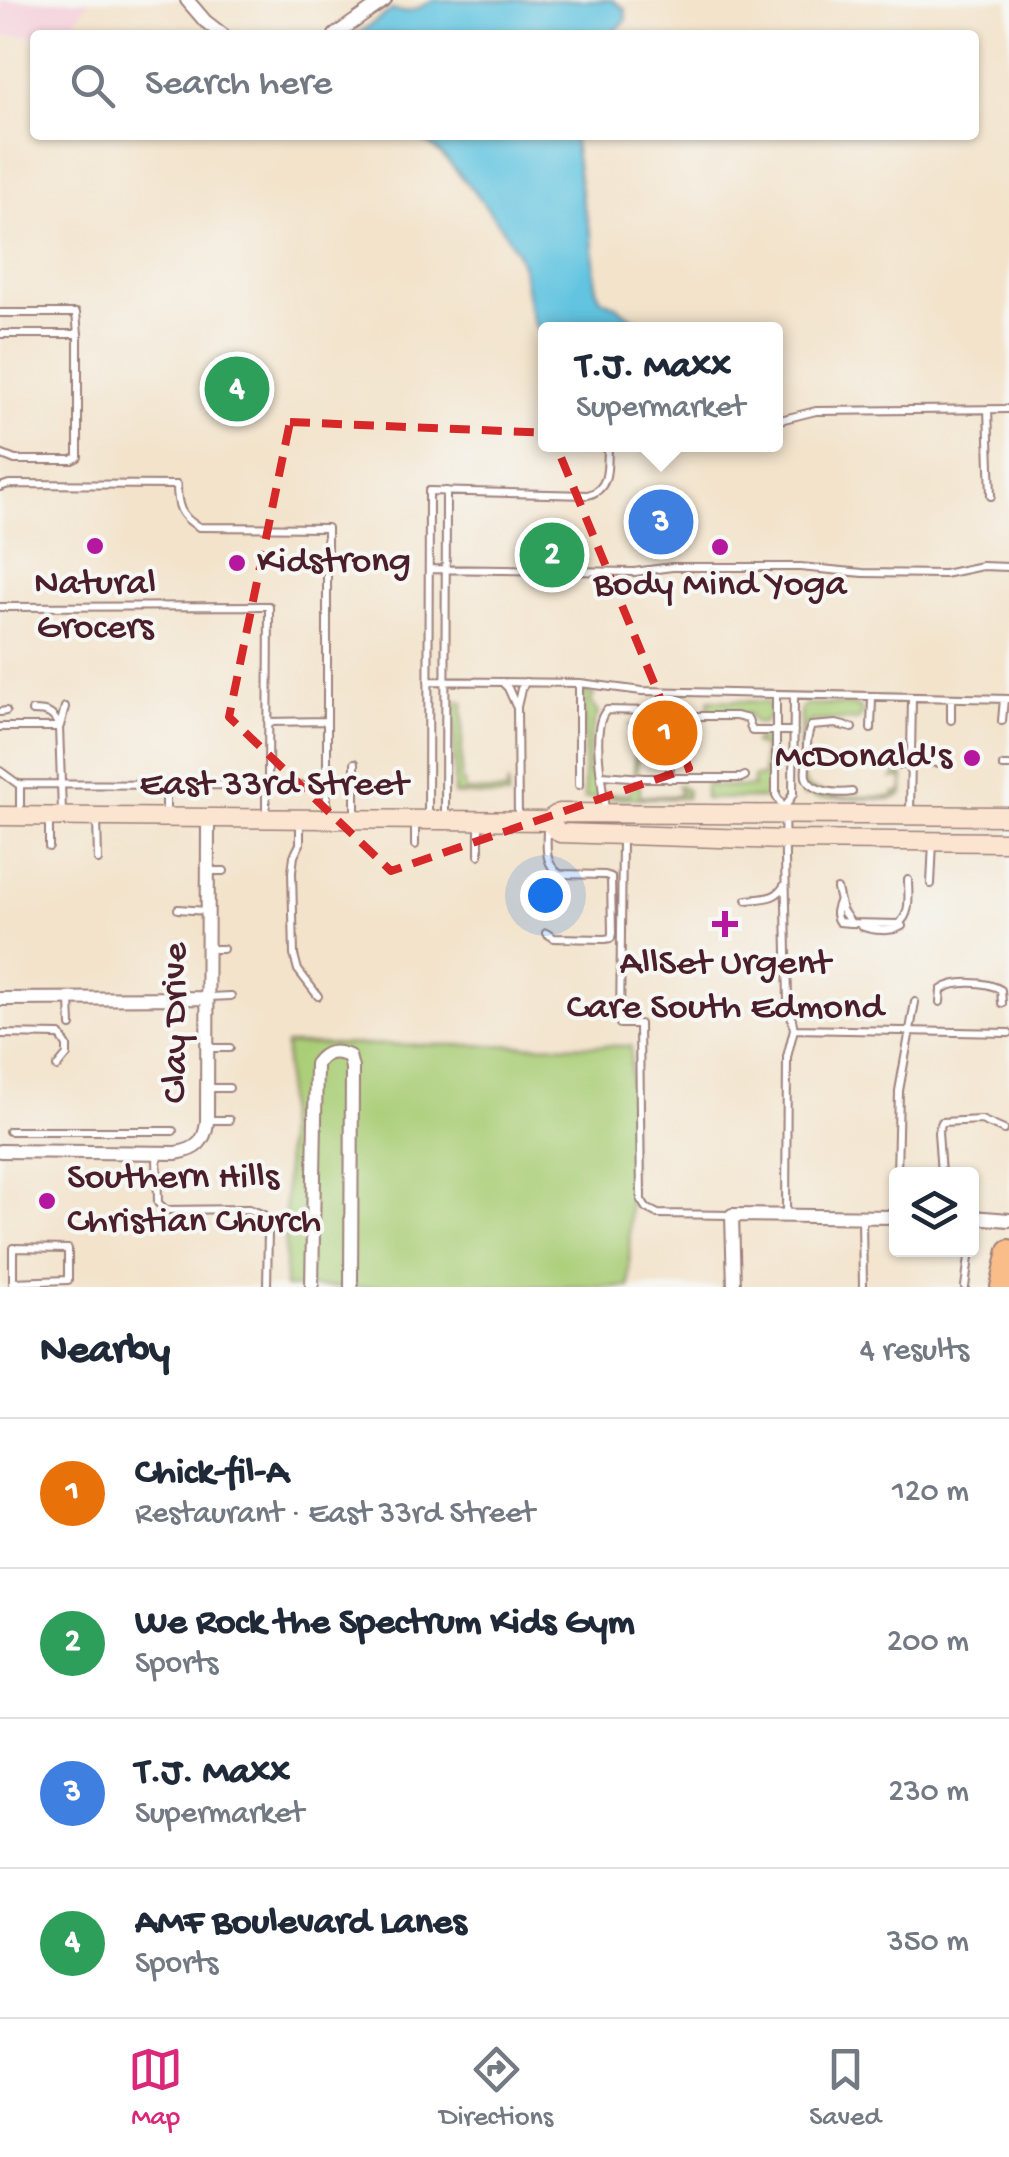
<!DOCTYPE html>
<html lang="en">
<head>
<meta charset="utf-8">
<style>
	body { margin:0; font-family:"Gochi Hand",sans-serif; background:#f2f2f3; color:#1f2937 }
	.controls { position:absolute; right:30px; bottom:30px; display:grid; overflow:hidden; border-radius:10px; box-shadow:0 2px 8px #0004 }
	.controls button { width:90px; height:90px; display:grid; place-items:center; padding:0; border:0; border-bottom:2px solid #e0e1e3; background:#fff; color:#1f2937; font:50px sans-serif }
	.you { position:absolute; left:545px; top:895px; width:35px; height:35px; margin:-25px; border:8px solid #fff; border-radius:50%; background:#1a73e8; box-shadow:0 0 0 15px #1a73e833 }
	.badge { display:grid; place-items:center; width:65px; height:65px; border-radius:50%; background:#db2777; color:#fff; font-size:32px; font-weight:700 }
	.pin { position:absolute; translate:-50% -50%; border:5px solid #fff; box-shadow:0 2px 10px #0006 }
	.popup { position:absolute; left:538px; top:322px; width:245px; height:130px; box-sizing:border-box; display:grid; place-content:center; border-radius:10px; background:#fff; filter:drop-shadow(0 2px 8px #0005); font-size:32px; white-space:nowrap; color:#747a83 }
	.popup b { font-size:38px; color:#1f2937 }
	.popup::after { content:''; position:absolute; left:50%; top:100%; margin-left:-20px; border:20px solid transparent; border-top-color:#fff }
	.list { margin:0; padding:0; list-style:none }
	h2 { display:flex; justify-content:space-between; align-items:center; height:130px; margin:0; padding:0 40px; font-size:42px }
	h2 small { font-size:32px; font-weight:400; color:#747a83 }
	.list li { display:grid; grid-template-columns:65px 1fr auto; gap:30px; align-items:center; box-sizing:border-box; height:150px; padding:0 40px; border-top:2px solid #e0e1e3 }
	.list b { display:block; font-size:38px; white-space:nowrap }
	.list p { margin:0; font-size:32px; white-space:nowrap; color:#747a83 }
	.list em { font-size:32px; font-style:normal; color:#747a83 }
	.icon { flex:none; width:55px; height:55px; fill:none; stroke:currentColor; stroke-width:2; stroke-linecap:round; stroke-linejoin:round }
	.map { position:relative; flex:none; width:1009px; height:1287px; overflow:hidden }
	.search { position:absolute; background:#fff; box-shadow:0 2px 8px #0004; left:30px; right:30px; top:30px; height:110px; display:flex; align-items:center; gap:25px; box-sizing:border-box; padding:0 35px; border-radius:10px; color:#747a83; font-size:38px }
	.sheet { height:730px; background:#fff }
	nav { display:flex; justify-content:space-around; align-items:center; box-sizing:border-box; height:140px; border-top:2px solid #e0e1e3; background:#fff; font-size:28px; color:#747a83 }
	nav a { display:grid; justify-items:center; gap:5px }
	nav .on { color:#db2777 }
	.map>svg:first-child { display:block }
	.built { fill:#f5cfda }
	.green { fill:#aace77; stroke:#7a7651; stroke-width:2.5 }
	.water { fill:#62c4e0; stroke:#567286; stroke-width:2.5 }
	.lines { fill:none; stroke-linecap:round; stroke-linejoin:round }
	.lane-casing { stroke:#9e817b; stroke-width:10 }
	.street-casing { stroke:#9e817b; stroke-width:16 }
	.secondary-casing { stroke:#9e817b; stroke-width:21 }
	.primary-casing { stroke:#9e817b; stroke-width:24 }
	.lane { stroke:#fff; stroke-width:6 }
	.street { stroke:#fff; stroke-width:12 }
	.secondary { stroke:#fce5d0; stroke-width:18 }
	.primary { stroke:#f8bd89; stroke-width:20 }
	.marked { fill:none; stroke:#d62828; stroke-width:8; stroke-dasharray:20 12; stroke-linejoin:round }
	.poi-dot { fill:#b5179e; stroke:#f6f6f2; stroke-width:4 }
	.labels { text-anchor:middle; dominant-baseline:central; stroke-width:8; stroke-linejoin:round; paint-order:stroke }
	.poi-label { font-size:38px; fill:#4a1f2b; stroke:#f6f6f2 }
	.street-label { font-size:38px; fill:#4a1f2b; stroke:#f6f6f2 }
</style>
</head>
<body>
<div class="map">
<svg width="1009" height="1287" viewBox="0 0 1009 1287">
	<rect width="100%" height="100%" fill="#f6f6f2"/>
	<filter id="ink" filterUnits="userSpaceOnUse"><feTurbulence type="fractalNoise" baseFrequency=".01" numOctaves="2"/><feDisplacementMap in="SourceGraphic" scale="20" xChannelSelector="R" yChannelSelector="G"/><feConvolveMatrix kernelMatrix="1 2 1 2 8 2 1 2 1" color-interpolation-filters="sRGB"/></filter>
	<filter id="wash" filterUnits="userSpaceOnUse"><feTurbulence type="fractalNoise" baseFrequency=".0048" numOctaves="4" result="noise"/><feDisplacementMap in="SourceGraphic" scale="40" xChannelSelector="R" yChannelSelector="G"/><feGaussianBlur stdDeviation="2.25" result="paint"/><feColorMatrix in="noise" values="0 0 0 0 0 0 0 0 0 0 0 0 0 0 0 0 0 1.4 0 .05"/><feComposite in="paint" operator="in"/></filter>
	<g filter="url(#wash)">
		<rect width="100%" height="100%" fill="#f3e3cb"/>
		<path class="built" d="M0,0h90l-25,35 -30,1h-35z"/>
		<path class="green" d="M584,691l10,3 -3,8 7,11c-8,19 -12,49 -5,67 3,6 7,10 11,14h26v-8l4,-4v-49l-4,-8 8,-1 -1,59 3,4v9h36l5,-3 -4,-7 3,-1 7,6 -1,7h-102z
			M709,700l58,2c6,9 3,19 -8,22l-5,-2 -5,-8h-41z
			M454,701l9,1 -2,79 3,2 1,8 42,1 1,-10v15l-54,-3z
			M806,704l48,1 5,2 4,6 -5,7 -46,1 -7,4 -2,6v47l5,10 31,9h53l2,-4 9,-1v-14h-10l6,-6 5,4 -2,19 -11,4 -74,-1 -8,-4 -5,2 -4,-7 1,-79z
			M759,737l8,4 2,5 -2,52 -62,1v-20h6v7l42,1v-10l10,-1v-30l-8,-1 -1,-3z
			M286,1044l345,2 -2,241h-344z"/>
		<path class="water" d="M433,0h179l13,9 1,12 -16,14h-254l36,-25c15,5 28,-2 41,-10z
			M413,135h160l9,65 10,37 4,52 5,10 17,8 25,18 2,4 -99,1v7c-20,-9 -18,-58 -26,-78 -10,-25 -66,-95 -87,-112 -6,-5 -14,-8 -20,-12z"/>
	</g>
	<g filter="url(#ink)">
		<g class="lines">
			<g class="lane-casing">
				<path id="lane" d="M0,313h76l2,21v123l-6,3h-57l-15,-6
					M0,334h78
					M988,409l3,87
					M776,421l40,-10 193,-2
					M0,487l9,-3 168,1c0,20 3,32 22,42l128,1v290
					M429,569l205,3 38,-5h128l63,6 81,1 38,-8 27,1
					M0,607l269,-1 -1,179
					M428,681l152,2 62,8 367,8
					M502,682l6,6 8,18
					M579,683v102
					M776,694v101l8,14 4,192 6,28 -7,28 -1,157
					M951,699v21
					M32,711c15,0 22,2 27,16
					M0,712l6,-1
					M1002,721l2,-22
					M268,722l59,-1
					M60,726l5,-19
					M0,727h59l3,85
					M871,729l1,-32
					M912,762l39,1
					M355,763v55
					M886,765h26
					M1003,766h6
					M0,771l18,13 309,2
					M602,775l42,3h97l4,-2
					M669,779l2,-29 6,-4 14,-3
					M166,785v31
					M266,785v32
					M852,792c-13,2 -41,1 -46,-15 -1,-6 0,-12 1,-17 0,-12 -1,-23 4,-34l25,-2 16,4
					M784,809l9,-15 1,-98
					M605,813c-1,-25 -16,-87 2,-103l44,1 10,5h75l12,3 4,12h42
					M910,814l2,-116
					M20,815v-31
					M49,818v29
					M97,818l1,42
					M428,819l1,-328 159,4c23,-6 19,-30 20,-51
					M445,819l1,-328
					M518,819l-1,-112 4,-18 5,-7
					M300,820v24l-6,12 -2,16 2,83 4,15 20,26
					M622,840l-2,184h19l2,176 5,8 12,6 74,1
					M415,845v-24
					M479,855v-34
					M209,871h15
					M931,884l2,-42
					M837,889l5,21 9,13 47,1c14,-9 10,-30 10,-44
					M747,900c16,-2 30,0 38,-16
					M839,902c-3,8 -5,13 0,20l11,1
					M178,909l29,2
					M861,926c12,5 31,6 41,0
					M546,933l8,5 51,1 6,-1 1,-5 -1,-56 -6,-2 -45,-1c-17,-10 -13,-30 -13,-47
					M209,949h14
					M209,997l22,-1
					M70,1000l1,26
					M940,1002l1,-12c13,-10 46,-9 60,0l1,13
					M794,1029l215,4
					M0,1034l60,1 7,11v9l-10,12
					M209,1048h21
					M208,1088h21
					M208,1120h21
					M9,1131h164
					M157,1154l1,49 8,7 83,-1 15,6 4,15 -1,57
					M897,1174l2,-83 16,-89
					M941,1174l-3,-42 4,-10 39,-2 23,10
					M862,1218l1,69
					M916,1250l53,3
					M13,1287v-39l55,1v31l-55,2
					M965,1287l5,-37"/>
			</g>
			<g class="street-casing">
				<path id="street" d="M187,0l18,21 18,14
					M335,35l50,-35
					M0,999l207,-1
					M0,1151l176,2c20,-3 29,-11 31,-31l1,-304
					M972,1217l37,3
					M312,1287l4,-223c9,-13 19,-14 33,-8l3,12 -1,219
					M734,1287l-2,-72 164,2"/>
			</g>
			<g class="secondary-casing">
				<path id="secondary" d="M0,816l547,5 12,-8 450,3
					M547,821l13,12 225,7 224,2"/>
			</g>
			<g class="primary-casing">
				<path id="primary" d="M1001,1287l8,-37"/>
			</g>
			<use href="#lane" class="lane"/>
			<use href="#street" class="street"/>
			<use href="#secondary" class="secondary"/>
			<use href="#primary" class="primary"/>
		</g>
	</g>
	<path class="marked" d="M290,422l261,11 138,335 -298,103 -162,-154z"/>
	<g class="poi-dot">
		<circle cx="95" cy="546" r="10"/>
		<circle cx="720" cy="547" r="10"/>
		<circle cx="237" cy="563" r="10"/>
		<circle cx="972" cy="758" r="10"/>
		<path d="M720 909h10v10h10v10h-10v10h-10v-10h-10v-10h10z"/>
		<circle cx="47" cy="1201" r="10"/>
	</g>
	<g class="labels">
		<g class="poi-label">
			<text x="257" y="563" text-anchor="start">Kidstrong</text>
			<text x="95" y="585">Natural<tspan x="95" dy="44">Grocers</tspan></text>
			<text x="720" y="586">Body Mind Yoga</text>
			<text x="952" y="758" text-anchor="end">McDonald's</text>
			<text x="725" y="965">AllSet Urgent<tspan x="725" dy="44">Care South Edmond</tspan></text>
			<text x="67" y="1179" text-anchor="start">Southern Hills<tspan x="67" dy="44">Christian Church</tspan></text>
		</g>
		<g class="street-label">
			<text x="274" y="786">East 33rd Street</text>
			<text transform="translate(177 1023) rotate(-90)">Clay Drive</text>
		</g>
	</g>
</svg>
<div class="controls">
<button><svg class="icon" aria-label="layers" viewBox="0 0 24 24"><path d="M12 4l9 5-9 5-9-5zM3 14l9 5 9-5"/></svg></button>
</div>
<div class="you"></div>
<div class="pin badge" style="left:665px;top:733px;background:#e8710a">1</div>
<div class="pin badge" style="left:552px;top:555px;background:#2e9e5b">2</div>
<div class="pin badge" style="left:661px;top:522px;background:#3f7fe0">3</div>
<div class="popup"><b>T.J. Maxx</b>Supermarket</div>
<div class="pin badge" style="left:237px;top:389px;background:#2e9e5b">4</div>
<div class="search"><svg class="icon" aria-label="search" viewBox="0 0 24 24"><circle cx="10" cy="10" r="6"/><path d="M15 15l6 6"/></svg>Search here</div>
</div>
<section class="sheet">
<h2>Nearby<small>4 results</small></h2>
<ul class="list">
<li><span class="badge" style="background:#e8710a">1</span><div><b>Chick-fil-A</b><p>Restaurant · East 33rd Street</p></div><em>120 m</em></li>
<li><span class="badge" style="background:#2e9e5b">2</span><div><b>We Rock the Spectrum Kids Gym</b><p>Sports</p></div><em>200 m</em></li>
<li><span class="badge" style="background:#3f7fe0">3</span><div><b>T.J. Maxx</b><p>Supermarket</p></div><em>230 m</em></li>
<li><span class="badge" style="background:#2e9e5b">4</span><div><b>AMF Boulevard Lanes</b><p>Sports</p></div><em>350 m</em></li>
</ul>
</section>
<nav>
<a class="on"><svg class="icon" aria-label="map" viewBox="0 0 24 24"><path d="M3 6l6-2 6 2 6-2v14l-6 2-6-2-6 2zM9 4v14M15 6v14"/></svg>Map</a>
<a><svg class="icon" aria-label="directions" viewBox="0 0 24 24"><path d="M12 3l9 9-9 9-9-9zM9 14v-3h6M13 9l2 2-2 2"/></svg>Directions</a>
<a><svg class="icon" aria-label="saved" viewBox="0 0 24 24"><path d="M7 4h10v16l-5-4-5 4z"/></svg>Saved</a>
</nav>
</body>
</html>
